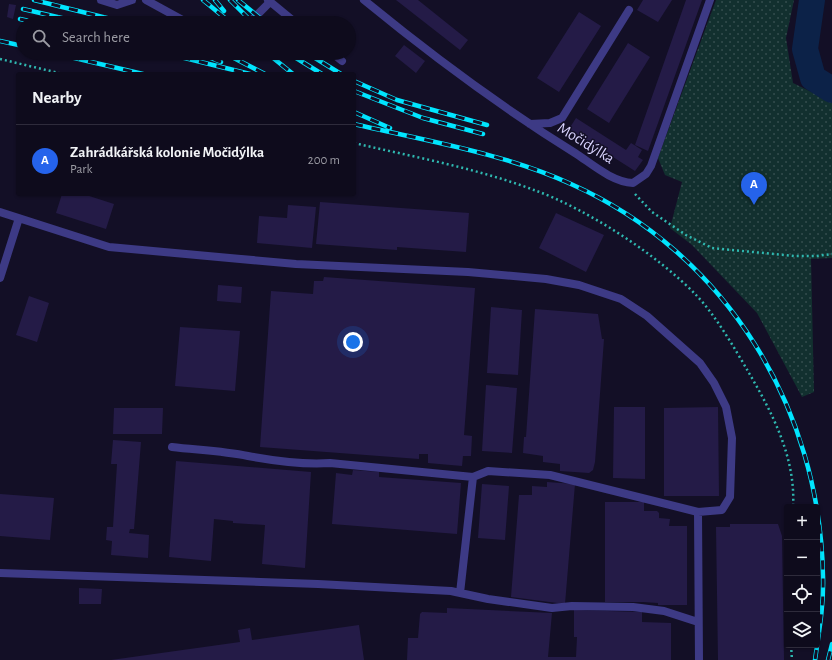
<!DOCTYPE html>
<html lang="en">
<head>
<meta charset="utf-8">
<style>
	body { margin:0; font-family:"Alegreya Sans",sans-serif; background:#1c1929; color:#f1f3f6 }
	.controls { position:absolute; right:12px; bottom:12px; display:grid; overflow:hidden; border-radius:4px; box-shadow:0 1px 3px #0004 }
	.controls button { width:36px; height:36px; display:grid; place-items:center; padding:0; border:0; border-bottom:1px solid #2e2b3b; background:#0e0b1c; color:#f1f3f6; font:20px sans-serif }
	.you { position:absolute; left:353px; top:342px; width:14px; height:14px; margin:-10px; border:3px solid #fff; border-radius:50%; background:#1a73e8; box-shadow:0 0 0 6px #1a73e833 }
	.badge { display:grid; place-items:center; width:26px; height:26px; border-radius:50%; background:#2563eb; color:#fff; font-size:13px; font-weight:700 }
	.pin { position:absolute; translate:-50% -33px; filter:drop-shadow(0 1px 2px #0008) }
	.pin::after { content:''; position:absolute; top:21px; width:14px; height:12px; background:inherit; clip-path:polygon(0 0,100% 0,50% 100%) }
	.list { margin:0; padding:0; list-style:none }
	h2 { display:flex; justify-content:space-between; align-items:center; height:52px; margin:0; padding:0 16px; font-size:17px }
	h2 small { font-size:13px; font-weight:400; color:#9b9ba3 }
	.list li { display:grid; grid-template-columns:26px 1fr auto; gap:12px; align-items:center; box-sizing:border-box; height:72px; padding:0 16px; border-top:1px solid #2e2b3b }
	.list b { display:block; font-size:15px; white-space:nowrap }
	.list p { margin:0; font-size:13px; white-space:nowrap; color:#9b9ba3 }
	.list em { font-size:13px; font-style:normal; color:#9b9ba3 }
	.icon { flex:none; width:22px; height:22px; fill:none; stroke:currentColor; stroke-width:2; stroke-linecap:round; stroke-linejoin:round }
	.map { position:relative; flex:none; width:832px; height:660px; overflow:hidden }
	.search { position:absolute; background:#0e0b1c; box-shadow:0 1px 3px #0004; left:16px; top:16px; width:340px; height:44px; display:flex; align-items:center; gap:10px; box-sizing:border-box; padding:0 14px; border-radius:22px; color:#9b9ba3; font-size:15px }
	.panel { position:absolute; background:#0e0b1c; box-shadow:0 1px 3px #0004; left:16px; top:72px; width:340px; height:124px; border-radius:4px }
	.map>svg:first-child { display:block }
	.garden { fill:url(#garden-dots) }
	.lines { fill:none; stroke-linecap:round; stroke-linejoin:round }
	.river { stroke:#0c2248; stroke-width:26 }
	.building { fill:#241b47 }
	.path { stroke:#2fb8b0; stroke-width:2.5; stroke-dasharray:2 3; stroke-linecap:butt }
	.service { stroke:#3d3a85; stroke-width:8 }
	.rail-casing { stroke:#00e5ff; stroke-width:4.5 }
	.rail { stroke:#130f26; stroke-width:3; stroke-dasharray:9; stroke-linecap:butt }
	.labels { text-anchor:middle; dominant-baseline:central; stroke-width:3; stroke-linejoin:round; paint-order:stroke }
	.street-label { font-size:16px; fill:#d9d4ff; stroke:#130f26 }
</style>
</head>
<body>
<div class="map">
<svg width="832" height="660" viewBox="0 0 832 660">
	<defs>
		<pattern id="garden-dots" width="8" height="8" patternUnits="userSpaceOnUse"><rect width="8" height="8" fill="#12302f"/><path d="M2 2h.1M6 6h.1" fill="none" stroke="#344d4e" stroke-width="1.8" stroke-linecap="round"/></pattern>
	</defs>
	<rect width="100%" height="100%" fill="#130f26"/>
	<path class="garden" d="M716,0h78l-8,38 7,45 39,19v156l-21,1 3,133 -12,5 -45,-84 -65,-68 -22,-17 12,-46 -17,-7 -7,-17z"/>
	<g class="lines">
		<path class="river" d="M812,0l-7,49 8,29 19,12"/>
	</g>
	<path class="building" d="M396,0h22l50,40 -8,10z
		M643,0h29l-14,22 -21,-12z
		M686,0h16l-54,151 -13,-6z
		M9,4l7,1 -3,14 -6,-2z
		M579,12l22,14 -42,66 -22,-14z
		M628,43l22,14 -41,66 -22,-14z
		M404,45l21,16 -9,12 -21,-17z
		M576,118l50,32 5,-7 11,7 -4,7 5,3 -8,11 -66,-42z
		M62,194h21l31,10 -8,25 -50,-16z
		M320,202l149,11 -3,39 -69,-5v3l-81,-6z
		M288,205l28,2 -4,41 -55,-5 2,-27 28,2z
		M556,213l48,22 -18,37 -47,-24z
		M324,277l151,11 -11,147 8,1 -1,20h-8l-1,10 -34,-3v-9h-9v5l-159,-12 11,-156 42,3 1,-13h9z
		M218,285l24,2 -1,16 -24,-2z
		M29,296l20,7 -12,39 -21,-7z
		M491,307l31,3 -4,65 -31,-2z
		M535,309l63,5 4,25h2l-9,123 -2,8 -4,3 -29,-2v-7l-17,-2v-6l-20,-3 1,-16h2z
		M180,327l60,4 -5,60 -60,-5z
		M486,385l31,3 -5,65 -30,-2z
		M614,407h31v72l-32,-1z
		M718,407l1,89h-55v-88z
		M114,408h49l-1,26h-49z
		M113,440l28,2 -7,87h-4l-1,4 20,2 -1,23 -37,-3 1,-14 -6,-1 1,-13h6l4,-63h-6z
		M176,461l135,11 -6,96 -43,-4 3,-39 -32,-2v-2l-19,-2 -3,42 -42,-4z
		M353,470l26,2v5l82,6 -4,51 -125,-10 4,-51 16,2z
		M547,482l28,2 -10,120 -54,-7 8,-102h13v-9l15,1z
		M482,484l27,2 -4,54 -27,-2z
		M0,494l54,4 -4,42 -50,-4z
		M605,502h39v9h13l2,2v5l11,1 -1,7h18v79h-29v-2l-15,-1h-38z
		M730,524h48l4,12 2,124h-66l-2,-133h14z
		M79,588l23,1 -1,15h-22z
		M447,608l105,5 -4,44h28l1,-20h-3v-27l68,2v10l29,1v37h-264l1,-22h10l2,-24 2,-2 25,1z
		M359,625l5,35h-253l129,-18 -2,-12 12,-2 2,12z"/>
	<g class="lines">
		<path class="path" d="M0,59l63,15
			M354,143c60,14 122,25 180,47 53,19 124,65 163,106 19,20 38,53 52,77 24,41 47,86 44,134
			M635,194l17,18 34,23 26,13 82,8h22l16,-2
			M791,645l1,15"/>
		<path class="service" d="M101,0l16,5 15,-5
			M146,0l42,23
			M268,0l28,23
			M364,0c67,55 137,107 211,153 17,11 37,29 58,30l13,-9 5,-8 59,-166
			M249,23l21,-21
			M332,53l10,8
			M530,124l20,-1 12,-5 67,-108
			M0,212l109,35 187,17 172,8 78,7 33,6 42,14 26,17 53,47 14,20 12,24 6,31 -2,59 -8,13 -24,2 1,148
			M0,278l19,-60
			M172,447c25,3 51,4 76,9 27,5 54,9 82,7l143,14 15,-6 62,4 148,37
			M0,573l318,11 133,7 37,8 64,9 20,-2 61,1 31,4 34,11
			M460,593l13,-116"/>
		<g class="rail-casing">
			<path id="rail" d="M34,0l93,23
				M203,0l28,23
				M215,0l9,11
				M230,0l23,23
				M238,0l28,23
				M23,9l60,14
				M20,19l18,4
				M0,41l23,5
				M53,53l90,21
				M164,53l86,21
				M197,53l24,9
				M224,53l41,21
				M267,53l26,21
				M288,53l34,21
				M307,53l34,21
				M354,81l43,19 90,25
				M354,91l69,27 60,16
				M354,112l36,16
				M354,124c73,17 149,29 217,60 155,69 249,224 252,392 1,28 -4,56 -8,84
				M828,660l4,-16"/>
		</g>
		<use href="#rail" class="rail"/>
	</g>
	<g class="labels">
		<g class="street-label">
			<text transform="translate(586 143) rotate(32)">Močidýlka</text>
		</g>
	</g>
</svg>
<div class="controls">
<button>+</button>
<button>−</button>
<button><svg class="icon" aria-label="locate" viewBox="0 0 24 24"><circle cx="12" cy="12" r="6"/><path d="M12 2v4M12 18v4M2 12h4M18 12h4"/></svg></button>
<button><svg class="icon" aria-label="layers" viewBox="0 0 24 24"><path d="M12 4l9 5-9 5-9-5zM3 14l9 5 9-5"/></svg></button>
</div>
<div class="you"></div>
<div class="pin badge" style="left:754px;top:205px">A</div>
<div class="search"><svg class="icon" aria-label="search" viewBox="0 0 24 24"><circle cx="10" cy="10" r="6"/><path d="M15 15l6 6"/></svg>Search here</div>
<section class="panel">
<h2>Nearby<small></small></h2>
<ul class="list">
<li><span class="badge">A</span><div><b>Zahrádkářská kolonie Močidýlka</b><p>Park</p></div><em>200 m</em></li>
</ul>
</section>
</div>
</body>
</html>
